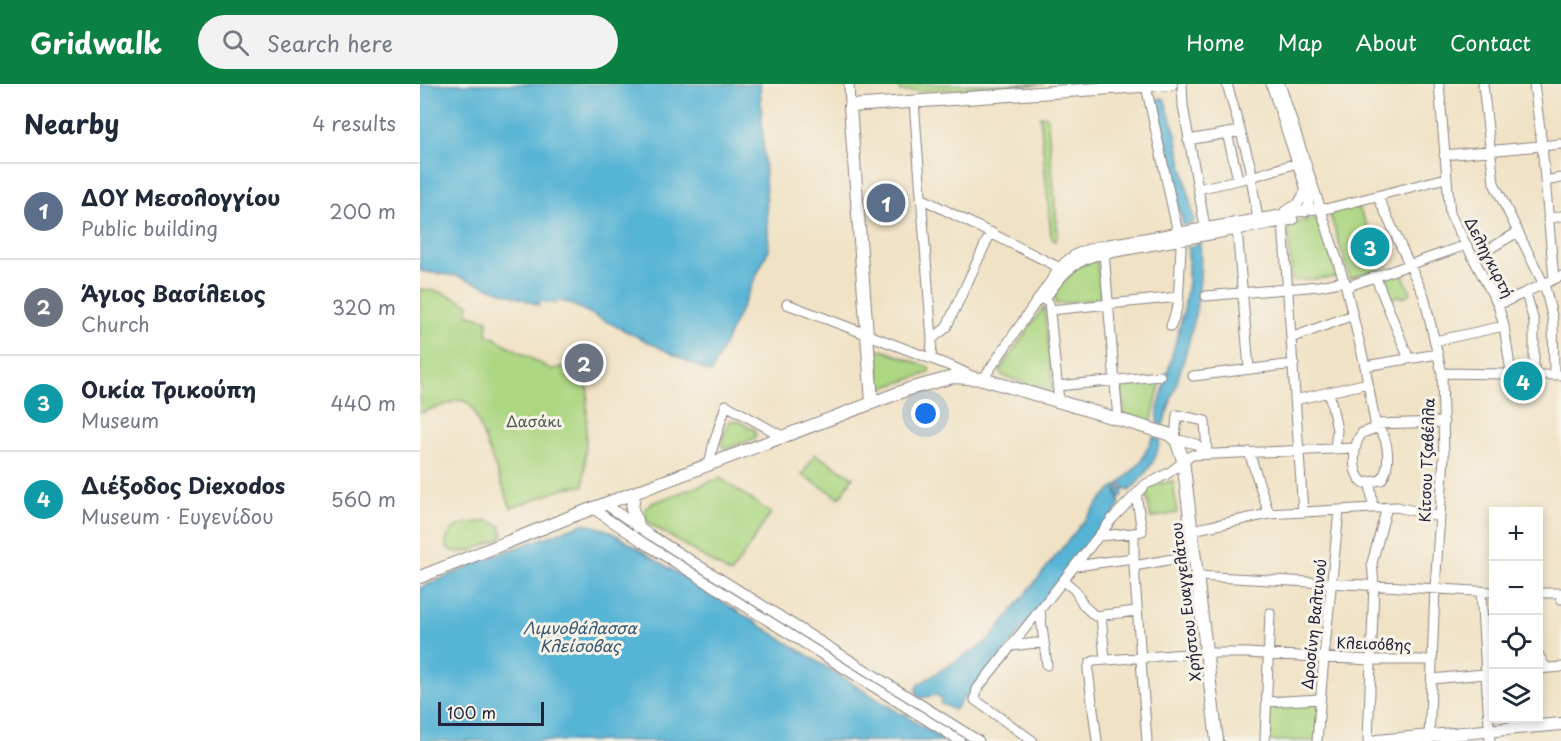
<!DOCTYPE html>
<html lang="en">
<head>
<meta charset="utf-8">
<style>
	body { margin:0; font-family:"Playpen Sans",sans-serif; background:#f2f2f3; color:#1f2937 }
	.controls { position:absolute; right:18px; bottom:18px; display:grid; overflow:hidden; border-radius:0px; box-shadow:0 3px 9px #0003 }
	.controls button { width:54px; height:54px; display:grid; place-items:center; padding:0; border:0; border-bottom:2px solid #e0e1e3; background:#fff; color:#1f2937; font:30px sans-serif }
	.scale { position:absolute; left:18px; bottom:15px; width:106px; box-sizing:border-box; padding-left:6px; border:3px solid #22223b; border-top:0; font-size:16px; line-height:21px; white-space:nowrap; color:#22223b; -webkit-text-stroke:4px #f7f3e8; paint-order:stroke }
	.you { position:absolute; left:506px; top:330px; width:21px; height:21px; margin:-15px; border:4px solid #fff; border-radius:50%; background:#1a73e8; box-shadow:0 0 0 9px #1a73e833 }
	.badge { display:grid; place-items:center; width:39px; height:39px; border-radius:50%; background:#0b8043; color:#fff; font-size:20px; font-weight:700 }
	.pin { position:absolute; translate:-50% -50%; border:3px solid #fff; box-shadow:0 2px 6px #0006 }
	.list { margin:0; padding:0; list-style:none }
	h2 { display:flex; justify-content:space-between; align-items:center; height:78px; margin:0; padding:0 24px; font-size:26px }
	h2 small { font-size:20px; font-weight:400; color:#747a83 }
	.list li { display:grid; grid-template-columns:39px 1fr auto; gap:18px; align-items:center; box-sizing:border-box; height:96px; padding:0 24px; border-top:2px solid #e0e1e3 }
	.list b { display:block; font-size:22px; white-space:nowrap }
	.list p { margin:0; font-size:20px; white-space:nowrap; color:#747a83 }
	.list em { font-size:20px; font-style:normal; color:#747a83 }
	.icon { flex:none; width:33px; height:33px; fill:none; stroke:currentColor; stroke-width:2; stroke-linecap:round; stroke-linejoin:round }
	.map { position:relative; flex:none; width:1141px; height:657px; overflow:hidden }
	header { display:flex; align-items:center; gap:36px; box-sizing:border-box; height:84px; padding:0 30px; background:#0b8043; color:#fff }
	header strong { font-size:28px }
	nav { display:flex; gap:33px; margin-inline-start:auto; font-size:21px }
	.search { width:420px; height:54px; background:#f2f2f3; display:flex; align-items:center; gap:15px; box-sizing:border-box; padding:0 21px; border-radius:33px; color:#747a83; font-size:22px }
	main { display:flex }
	aside { flex:1; background:#fff }
	.map>svg:first-child { display:block }
	.green { fill:#add783; stroke:#687c5f; stroke-width:1.5 }
	.water { fill:#56b4d5; stroke:#3c6b88; stroke-width:1.5 }
	.lines { fill:none; stroke-linecap:round; stroke-linejoin:round }
	.minor-casing { stroke:#898280; stroke-width:11 }
	.major-casing { stroke:#898280; stroke-width:14 }
	.minor { stroke:#fff; stroke-width:9 }
	.major { stroke:#fff; stroke-width:12 }
	.labels { text-anchor:middle; dominant-baseline:central; stroke-width:6; stroke-linejoin:round; paint-order:stroke }
	.street-label { font-size:15px; fill:#22223b; stroke:#f7f3e8 }
	.park-label { font-size:15px; fill:#4c5851; stroke:#f7f3e8 }
	.water-label { font-size:16px; font-style:italic; fill:#345571; stroke:#f7f3e8 }
</style>
</head>
<body>
<header>
<strong>Gridwalk</strong>
<div class="search"><svg class="icon" aria-label="search" viewBox="0 0 24 24"><circle cx="10" cy="10" r="6"/><path d="M15 15l6 6"/></svg>Search here</div>
<nav><a>Home</a><a>Map</a><a>About</a><a>Contact</a></nav>
</header>
<main>
<aside>
<h2>Nearby<small>4 results</small></h2>
<ul class="list">
<li><span class="badge" style="background:#5c6f8a">1</span><div><b>ΔΟΥ Μεσολογγίου</b><p>Public building</p></div><em>200 m</em></li>
<li><span class="badge" style="background:#6b7280">2</span><div><b>Άγιος Βασίλειος</b><p>Church</p></div><em>320 m</em></li>
<li><span class="badge" style="background:#0f9aa8">3</span><div><b>Οικία Τρικούπη</b><p>Museum</p></div><em>440 m</em></li>
<li><span class="badge" style="background:#0f9aa8">4</span><div><b>Διέξοδος Diexodos</b><p>Museum · Ευγενίδου</p></div><em>560 m</em></li>
</ul>
</aside>
<div class="map">
<svg width="1141" height="657" viewBox="0 0 1141 657">
	<rect width="100%" height="100%" fill="#f7f3e8"/>
	<filter id="ink" filterUnits="userSpaceOnUse"><feTurbulence type="fractalNoise" baseFrequency=".0167" numOctaves="2"/><feDisplacementMap in="SourceGraphic" scale="12" xChannelSelector="R" yChannelSelector="G"/><feConvolveMatrix kernelMatrix="1 2 1 2 8 2 1 2 1" color-interpolation-filters="sRGB"/></filter>
	<filter id="wash" filterUnits="userSpaceOnUse"><feTurbulence type="fractalNoise" baseFrequency=".008" numOctaves="4" result="noise"/><feDisplacementMap in="SourceGraphic" scale="24" xChannelSelector="R" yChannelSelector="G"/><feGaussianBlur stdDeviation="1.35" result="paint"/><feColorMatrix in="noise" values="0 0 0 0 0 0 0 0 0 0 0 0 0 0 0 0 0 1.4 0 .05"/><feComposite in="paint" operator="in"/></filter>
	<g filter="url(#wash)">
		<rect width="100%" height="100%" fill="#f0e2c5"/>
		<path class="green" d="M478,0h146l-144,8z
			M620,32h7l11,118 -3,7 -2,-1 -2,-5z
			M937,121l31,61 -38,12 -21,-67z
			M899,134l18,59 -45,4 -5,-57z
			M677,175l4,40 -45,5 -2,-12 23,-25z
			M981,187l10,22 -9,5 -2,-3 -12,5 -9,-22z
			M0,205l21,3 28,12 -2,10 21,6 -1,14 65,36 17,-5 19,20 -4,101 -15,1 -58,21 -38,-99 -6,-7 -8,-2 -39,13z
			M624,222l9,84 -2,1 -45,-14 -4,-2 -2,-5z
			M459,265l50,18v6l-49,16 -3,-39z
			M741,295l-10,44 -27,-9 -3,-32z
			M315,336l20,10 1,6 -2,3 -29,10 -3,-3c-1,-7 4,-18 8,-25z
			M395,370l38,23 -13,21 -38,-23z
			M300,394l51,35 -40,61 -81,-50 -4,-6 -1,-9 5,-5z
			M753,397l4,32 -26,5 -6,-31z
			M69,437l12,5 2,9 -3,4c-15,5 -41,22 -54,7 0,-24 26,-24 43,-25z
			M900,615l-3,42h-52l2,-39z"/>
		<path class="water" d="M0,0h340l9,165 -58,124 -140,-69 -13,-4 -2,4 -15,-3 -2,4 -82,-29 -37,-5z
			M744,14l11,33 19,89 -1,3 -10,2 -11,-43 -15,-83z
			M780,159c5,63 -18,123 -37,182l-6,-2 1,-14 26,-99 4,-29v-34z
			M733,353l7,2c-3,22 -15,37 -31,52l-2,-2 -5,2 1,4 -3,2 -3,-6 8,-4 -4,-5 19,-19z
			M700,399l1,3 -5,4 4,14 -3,5 -143,181 -10,8 -10,12 -14,-7 1,-5 -5,-3 -15,3 -4,-3 -1,-7 3,-4 69,-43 115,-144z
			M165,439l25,8 270,170 21,13h6l3,5 35,22h-525v-153l79,-34z"/>
	</g>
	<g filter="url(#ink)">
		<g class="lines">
			<g class="minor-casing">
				<path id="minor" d="M429,0l1,22
					M762,0l1,22 23,126
					M851,0l37,112 1,8 -4,8
					M860,0l66,203 19,79 11,62
					M1019,0l11,130 48,91 6,21 7,47
					M1063,0l11,99 51,104 8,33 1,54
					M1114,0l8,61 12,134
					M726,2l35,161 -3,58 -7,21
					M494,18l18,237 -1,20
					M807,49l11,46
					M768,56l52,-9
					M1024,71l117,-11
					M1125,97l16,-3
					M778,105l53,-12v-9l-24,-84
					M958,113l46,99 18,77 2,84 -9,131 -6,152
					M501,114l143,72
					M865,127l13,-7 8,-14
					M838,135l-7,-42 46,-14
					M1128,135l13,-3
					M863,138l20,290
					M817,145l12,139
					M684,169l14,166
					M1054,174l44,-26
					M956,194l33,81
					M926,203l120,-42
					M1106,209l8,29v51
					M786,212l113,-10 26,-5
					M624,216c16,-22 24,-35 50,-44l199,-36
					M629,219l10,98
					M367,220l166,63 19,9
					M1078,221l63,-29
					M630,226l129,-13
					M871,254l62,-23
					M512,255l14,-11 45,-96
					M1015,257l69,-15
					M945,282l73,-12
					M1022,289l119,2
					M773,292l101,-12
					M563,295l75,-109c11,-15 27,-21 45,-25l218,-37 5,1 120,-31
					M637,302l103,-10
					M909,308l8,38 -2,19
					M875,316l73,-17
					M757,331l28,6 2,32 -11,-9 -21,-5z
					M955,340l69,-2
					M956,344c14,7 15,41 5,52l-17,3c-14,-10 -11,-39 -2,-50z
					M829,368l20,62
					M289,382l4,-20 13,-41 56,31
					M950,399l3,25
					M185,420l44,30 330,207
					M173,425l51,34 316,198
					M772,446l77,-16 104,-6 24,-1 43,10
					M679,452l35,-3
					M656,482l57,-8
					M714,482v-33l8,-2 -6,-37
					M777,492l297,16
					M644,497l11,9 9,16 11,10 41,-5
					M1061,507l9,150
					M1118,509h23v6
					M620,527l7,54
					M681,532l4,43
					M591,562l33,-4
					M1118,570l8,14
					M1118,585l23,-2
					M1012,595l62,-6
					M847,618l53,-3
					M613,657l-58,-41 2,-11 135,-170 34,-35 10,-4 14,-8 22,-17 164,-7
					M677,657l-9,-71 2,-7 4,-2 105,-8h48l124,7h61
					M727,657l-13,-175 61,-11
					M845,657l5,-128
					M897,657l7,-84 15,-146
					M948,657l6,-156 -2,-22 15,-56"/>
			</g>
			<g class="major-casing">
				<path id="major" d="M452,318l-22,-296 321,-22
					M214,409l-2,16 6,17
					M0,493l150,-60 339,-128 44,-12 30,2 185,55 8,6 7,20 34,281
					M957,657l184,-17"/>
			</g>
			<use href="#minor" class="minor"/>
			<use href="#major" class="major"/>
		</g>
	</g>
	<g class="labels">
		<g class="street-label">
			<text transform="translate(1070 173) rotate(63)">Δεληγκιρτή</text>
			<text transform="translate(1006 376) rotate(-88)">Κίτσου Τζαβέλλα</text>
			<text transform="translate(765 518) rotate(-97)">Χρήστου Ευαγγελάτου</text>
			<text transform="translate(893 540) rotate(-84)">Δροσίνη Βαλτινού</text>
			<text transform="translate(954 559) rotate(2)">Κλεισόβης</text>
		</g>
		<g class="park-label">
			<text x="114" y="336">Δασάκι</text>
		</g>
		<g class="water-label">
			<text x="160" y="543">Λιμνοθάλασσα<tspan x="160" dy="18">Κλείσοβας</tspan></text>
		</g>
	</g>
</svg>
<div class="controls">
<button>+</button>
<button>−</button>
<button><svg class="icon" aria-label="locate" viewBox="0 0 24 24"><circle cx="12" cy="12" r="6"/><path d="M12 2v4M12 18v4M2 12h4M18 12h4"/></svg></button>
<button><svg class="icon" aria-label="layers" viewBox="0 0 24 24"><path d="M12 4l9 5-9 5-9-5zM3 14l9 5 9-5"/></svg></button>
</div>
<div class="scale">100 m</div>
<div class="you"></div>
<div class="pin badge" style="left:466px;top:119px;background:#5c6f8a">1</div>
<div class="pin badge" style="left:164px;top:279px;background:#6b7280">2</div>
<div class="pin badge" style="left:950px;top:163px;background:#0f9aa8">3</div>
<div class="pin badge" style="left:1103px;top:297px;background:#0f9aa8">4</div>
</div>
</main>
</body>
</html>
